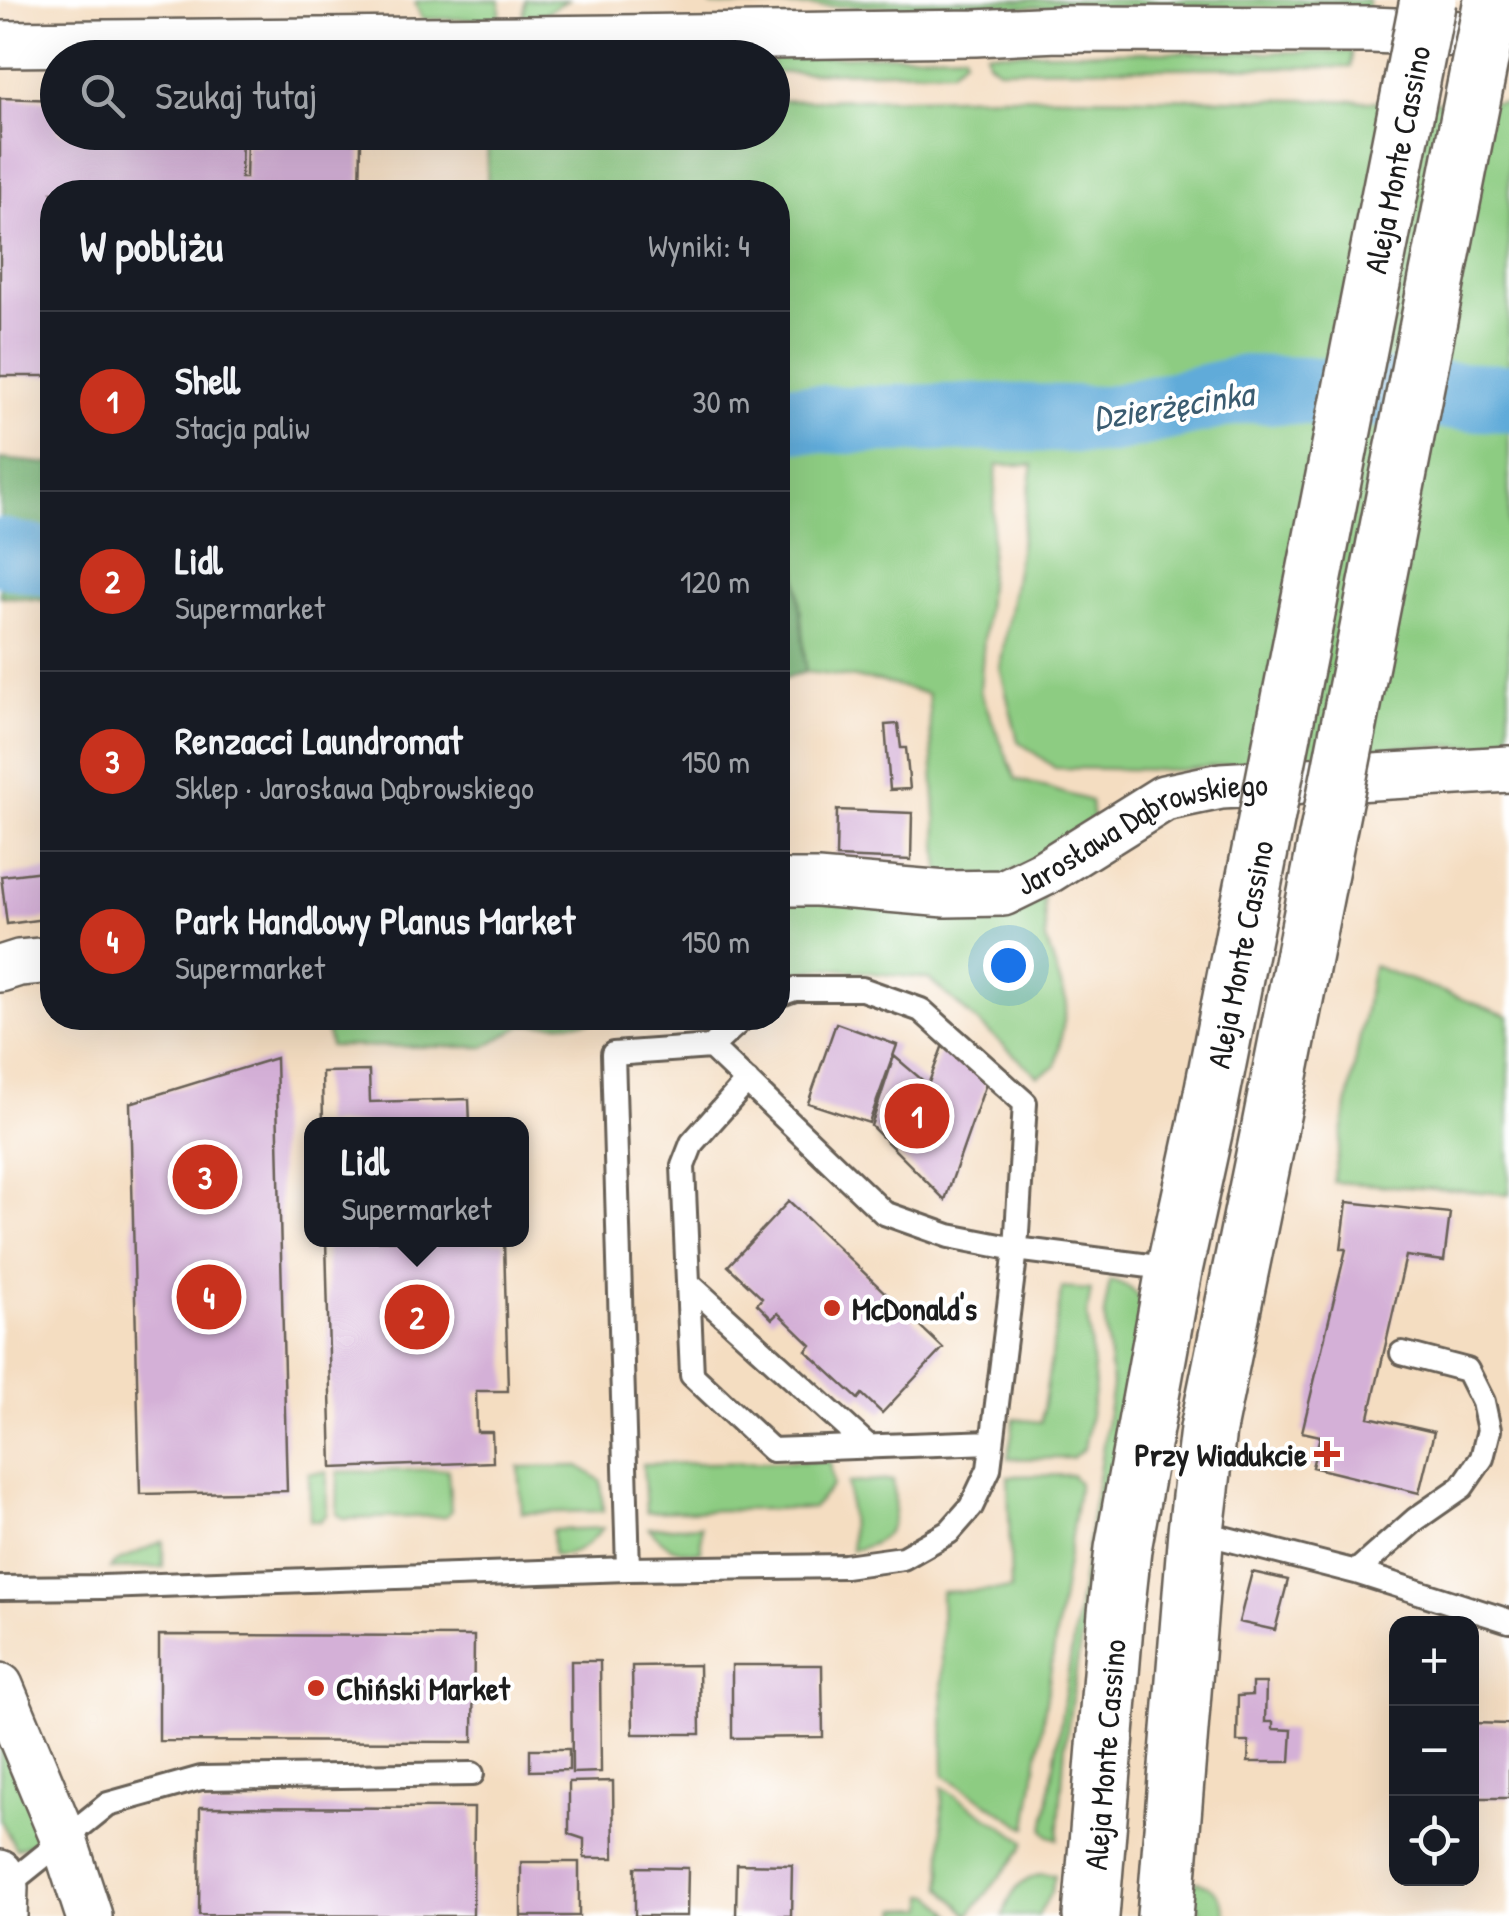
<!DOCTYPE html>
<html lang="pl">
<head>
<meta charset="utf-8">
<style>
	body { margin:0; font-family:"Patrick Hand",sans-serif; background:#242831; color:#f1f3f6 }
	.controls { position:absolute; right:30px; bottom:30px; display:grid; overflow:hidden; border-radius:20px; box-shadow:0 10px 40px #0002 }
	.controls button { width:90px; height:90px; display:grid; place-items:center; padding:0; border:0; border-bottom:2px solid #363941; background:#171b24; color:#f1f3f6; font:50px sans-serif }
	.you { position:absolute; left:1008px; top:965px; width:35px; height:35px; margin:-25px; border:8px solid #fff; border-radius:50%; background:#1a73e8; box-shadow:0 0 0 15px #1a73e833 }
	.badge { display:grid; place-items:center; width:65px; height:65px; border-radius:50%; background:#c8321e; color:#fff; font-size:32px; font-weight:700 }
	.pin { position:absolute; translate:-50% -50%; border:5px solid #fff; box-shadow:0 2px 10px #0006 }
	.popup { position:absolute; left:304px; top:1117px; width:225px; height:130px; box-sizing:border-box; display:grid; place-content:center; border-radius:20px; background:#171b24; filter:drop-shadow(0 2px 8px #0005); font-size:32px; white-space:nowrap; color:#9ea1a6 }
	.popup b { font-size:38px; color:#f1f3f6 }
	.popup::after { content:''; position:absolute; left:50%; top:100%; margin-left:-20px; border:20px solid transparent; border-top-color:#171b24 }
	.list { margin:0; padding:0; list-style:none }
	h2 { display:flex; justify-content:space-between; align-items:center; height:130px; margin:0; padding:0 40px; font-size:42px }
	h2 small { font-size:32px; font-weight:400; color:#9ea1a6 }
	.list li { display:grid; grid-template-columns:65px 1fr auto; gap:30px; align-items:center; box-sizing:border-box; height:180px; padding:0 40px; border-top:2px solid #363941 }
	.list b { display:block; font-size:38px; white-space:nowrap }
	.list p { margin:0; font-size:32px; white-space:nowrap; color:#9ea1a6 }
	.list em { font-size:32px; font-style:normal; color:#9ea1a6 }
	.icon { flex:none; width:55px; height:55px; fill:none; stroke:currentColor; stroke-width:2; stroke-linecap:round; stroke-linejoin:round }
	.map { position:relative; flex:none; width:1509px; height:1916px; overflow:hidden }
	.search { position:absolute; background:#171b24; box-shadow:0 10px 40px #0002; left:40px; top:40px; width:750px; height:110px; display:flex; align-items:center; gap:25px; box-sizing:border-box; padding:0 35px; border-radius:55px; color:#9ea1a6; font-size:38px }
	.panel { position:absolute; background:#171b24; box-shadow:0 10px 40px #0002; left:40px; top:180px; width:750px; height:850px; border-radius:40px }
	.map>svg:first-child { display:block }
	.green { fill:#8dcc82; stroke:#54744f; stroke-width:2.5 }
	.forest { fill:#72b070; stroke:#476646; stroke-width:2.5 }
	.lines { fill:none; stroke-linecap:round; stroke-linejoin:round }
	.river { stroke:#61abd9; stroke-width:68 }
	.building { fill:#d4b0d7 }
	.service-casing { stroke:#686056; stroke-width:28 }
	.minor-casing { stroke:#686056; stroke-width:50 }
	.tertiary-casing { stroke:#686056; stroke-width:60 }
	.service { stroke:#fff; stroke-width:22 }
	.minor { stroke:#fff; stroke-width:45 }
	.tertiary { stroke:#fff; stroke-width:55 }
	.tertiary-bridge-casing { stroke:#686056; stroke-width:60; stroke-linecap:butt }
	.tertiary-bridge { stroke:#fff; stroke-width:55 }
	.poi-dot { fill:#c8321e; stroke:#fff; stroke-width:4 }
	.labels { text-anchor:middle; dominant-baseline:central; stroke-width:8; stroke-linejoin:round; paint-order:stroke }
	.street-label { font-size:32px; fill:#1c1c1c; stroke:#fff }
	.poi-label { font-size:32px; font-weight:bold; fill:#1c1c1c; stroke:#fff; text-anchor:start }
	.water-label { font-size:35px; font-style:italic; fill:#3b5c71; stroke:#fff }
</style>
</head>
<body>
<div class="map">
<svg width="1509" height="1916" viewBox="0 0 1509 1916">
	<rect width="100%" height="100%" fill="#fff"/>
	<filter id="ink" filterUnits="userSpaceOnUse"><feTurbulence type="fractalNoise" baseFrequency=".01" numOctaves="2"/><feDisplacementMap in="SourceGraphic" scale="20" xChannelSelector="R" yChannelSelector="G"/><feConvolveMatrix kernelMatrix="1 2 1 2 8 2 1 2 1" color-interpolation-filters="sRGB"/></filter>
	<filter id="wash" filterUnits="userSpaceOnUse"><feTurbulence type="fractalNoise" baseFrequency=".0048" numOctaves="4" result="noise"/><feDisplacementMap in="SourceGraphic" scale="40" xChannelSelector="R" yChannelSelector="G"/><feGaussianBlur stdDeviation="2.25" result="paint"/><feColorMatrix in="noise" values="0 0 0 0 0 0 0 0 0 0 0 0 0 0 0 0 0 1.4 0 .05"/><feComposite in="paint" operator="in"/></filter>
	<g filter="url(#wash)">
		<rect width="100%" height="100%" fill="#f4ddc1"/>
		<path class="green" d="M427,0h73v19h-78l-7,-17z
			M525,0h43l-30,17 -15,2z
			M707,0h662l-1,8 -656,-2z
			M986,52h366l-1,15 -353,2 -10,-8z
			M964,53l1,5 -13,12 -179,3 -1,-15z
			M1003,96l506,7v643l-121,1 -208,23 -125,-2 -37,-27 -18,-73 33,-203h-36l-17,226 36,88 75,22 3,32 -101,47 -53,-6 -12,-180 -49,-13 -73,-9 -19,-200 -9,-2v-278h-291l1,-59 284,-1 1,-31z
			M1043,891l3,49 21,63 -11,63 -18,10 -109,-97 -101,-11 -50,6v-80z
			M1373,966l136,50v178l-176,-12z
			M324,1018h341l-141,7 -40,22 -154,-1z
			M1110,1280c21,5 35,16 35,38l-66,333 -14,93 -7,95 -9,-3 -5,-6 68,-444 -8,-73z
			M1062,1288l29,2 -4,23 8,73 -11,63 -12,9 -64,1 6,-40 27,3z
			M830,1461l3,24 -20,23 -167,4 -3,-48z
			M579,1466l22,15 2,30 -81,2 -3,-46z
			M448,1469l3,42 -5,5 -103,3 -6,-5 1,-42z
			M327,1472v42l-7,7h-10l-1,-48z
			M1072,1475l7,8 -52,344h-2l-81,-52 -3,-183 70,-3 -3,-113z
			M893,1480c5,39 2,62 -41,70l-4,-67z
			M701,1526v26c-26,1 -36,-6 -52,-24z
			M603,1528c-13,15 -28,30 -50,27l-1,-25z
			M163,1541v26l-53,2 4,-6z
			M0,1734l42,95 -5,13 -21,7 -16,-30z
			M942,1787l83,54 -2,7 -54,67 -27,-28z
			M1042,1874l13,1 -4,17 -13,24h-35c7,-22 16,-36 39,-42z
			M1189,1881c23,0 33,15 38,35h-24l-9,-15z
			M926,1895h7l20,21h-54l-1,-7 28,-1z"/>
		<path class="forest" d="M0,459l52,5v137l-52,-5z
			M778,470l9,1 19,201 -28,8z"/>
		<g class="lines">
			<path class="river" d="M778,417l67,3 144,-3 119,3 137,-31 264,9
				M0,552l52,11"/>
		</g>
		<g id="blocks">
			<path class="building" d="M0,98l58,2v32h184l-1,46h5l1,-36h4v3h8v-4l102,2 -1,49h-308v184h-52z
				M898,724l3,24h5l4,41 -20,1 -5,-65z
				M837,810l75,3 -1,47 -75,-3z
				M52,870v48l-45,6 -6,-48z
				M836,1023l61,22 -28,78 -61,-20z
				M944,1042l44,36 -43,122 -74,-74 23,-70 34,29z
				M276,1058l11,433 -147,3 -10,-391z
				M369,1071l1,31 99,-3 1,25h-147l-1,-52z
				M789,1201l154,147 -61,65 -20,-19 -4,5 -52,-48 5,-6 -33,-32 -6,6 -15,-15 5,-6 -34,-32z
				M1347,1202l103,11 -6,48 -38,-5 -37,161 65,15 -15,61 -107,-26 8,-31 -18,-4 44,-183h-5z
				M326,1240l178,2 4,149h-32l1,41h15l1,30 -161,6z
				M1252,1572l36,8 -13,50 -36,-8z
				M159,1635l315,1 -1,106 -314,-1z
				M571,1661h29l1,111 -29,1z
				M699,1665l1,69h-67l-1,-68z
				M732,1665h90l1,72 -91,1z
				M1252,1683h14l-1,39h8v7l19,1 -2,32h-42l1,-20h-12l1,-46 14,-1z
				M1472,1723l37,1v74h-37z
				M530,1749h39v21l-39,1z
				M613,1781l1,77h-30v-19l-15,-5v-52z
				M200,1807l274,1 -1,108 -274,-1z
				M521,1862h58v54h-58z
				M737,1864l55,1 -1,51h-55z
				M635,1867l53,1 -1,48h-52z"/>
		</g>
	</g>
	<g filter="url(#ink)">
		<use href="#blocks" fill-opacity="0" stroke="#686056" stroke-width="2.5"/>
		<g class="lines">
			<g class="service-casing">
				<path id="service" d="M711,1047l32,-29
					M747,1081l-55,62 -9,23 9,209 80,75 220,-8
					M688,1283l181,164
					M1196,1531l160,41 60,-53 46,-32 20,-29 7,-28 -6,-28 -16,-32 -65,-17
					M628,1569l217,-3 58,-8 46,-26 22,-25 18,-38 27,-220 9,-146 -104,-93 -59,-21h-67l-17,6
					M1356,1572l153,49
					M0,1588l102,-1 526,-18 -15,-515 98,-7 173,166 65,23 67,13 157,20
					M5,1887l103,-83 93,-26 271,-4"/>
			</g>
			<g class="minor-casing">
				<g id="minor">
					<path d="M0,44l619,-6 356,-5 83,-4 313,1 138,6"/>
					<path id="s1" d="M778,883h39l129,11 57,-1 41,-20 120,-75 57,-12 288,-17"/>
					<path d="M0,969l19,-6 33,-3"/>
					<path d="M0,1686l64,154 25,76"/>
					<path d="M0,1873l5,14 -1,29"/>
				</g>
			</g>
			<g class="tertiary-casing">
				<g id="tertiary">
					<path id="s2" d="M1091,1916l25,-303 7,-64 51,-279 33,-151"/>
					<path d="M1165,1916l31,-385 12,-102 61,-298"/>
				</g>
			</g>
			<use href="#service" class="service"/>
			<use href="#minor" class="minor"/>
			<use href="#tertiary" class="tertiary"/>
			<g class="tertiary-bridge-casing">
				<g id="tertiary-bridge">
					<path id="s3" d="M1207,1119l221,-1119"/>
					<path d="M1269,1131l223,-1131"/>
				</g>
			</g>
			<use href="#tertiary-bridge" class="tertiary-bridge"/>
		</g>
	</g>
	<g class="poi-dot">
		<circle cx="832" cy="1308" r="10"/>
		<path d="M1322 1439h10v10h10v10h-10v10h-10v-10h-10v-10h10z"/>
		<circle cx="316" cy="1688" r="10"/>
	</g>
	<g class="labels">
		<g class="street-label">
			<text stroke="none"><textPath href="#s3" startOffset="978">Aleja Monte Cassino</textPath></text>
			<text stroke="none"><textPath href="#s1" startOffset="380">Jarosława Dąbrowskiego</textPath></text>
			<text stroke="none"><textPath href="#s3" startOffset="168">Aleja Monte Cassino</textPath></text>
			<text stroke="none"><textPath href="#s2" startOffset="162">Aleja Monte Cassino</textPath></text>
		</g>
		<g class="poi-label">
			<text x="852" y="1308">McDonald's</text>
			<text x="1307" y="1454" text-anchor="end">Przy Wiadukcie</text>
			<text x="336" y="1688">Chiński Market</text>
		</g>
		<g class="water-label">
			<text transform="translate(1173 405) rotate(-9)">Dzierżęcinka</text>
		</g>
	</g>
</svg>
<div class="controls">
<button>+</button>
<button>−</button>
<button><svg class="icon" aria-label="locate" viewBox="0 0 24 24"><circle cx="12" cy="12" r="6"/><path d="M12 2v4M12 18v4M2 12h4M18 12h4"/></svg></button>
</div>
<div class="you"></div>
<div class="pin badge" style="left:917px;top:1116px">1</div>
<div class="pin badge" style="left:417px;top:1317px">2</div>
<div class="popup"><b>Lidl</b>Supermarket</div>
<div class="pin badge" style="left:205px;top:1177px">3</div>
<div class="pin badge" style="left:209px;top:1297px">4</div>
<div class="search"><svg class="icon" aria-label="search" viewBox="0 0 24 24"><circle cx="10" cy="10" r="6"/><path d="M15 15l6 6"/></svg>Szukaj tutaj</div>
<section class="panel">
<h2>W pobliżu<small>Wyniki: 4</small></h2>
<ul class="list">
<li><span class="badge">1</span><div><b>Shell</b><p>Stacja paliw</p></div><em>30 m</em></li>
<li><span class="badge">2</span><div><b>Lidl</b><p>Supermarket</p></div><em>120 m</em></li>
<li><span class="badge">3</span><div><b>Renzacci Laundromat</b><p>Sklep · Jarosława Dąbrowskiego</p></div><em>150 m</em></li>
<li><span class="badge">4</span><div><b>Park Handlowy Planus Market</b><p>Supermarket</p></div><em>150 m</em></li>
</ul>
</section>
</div>
</body>
</html>
